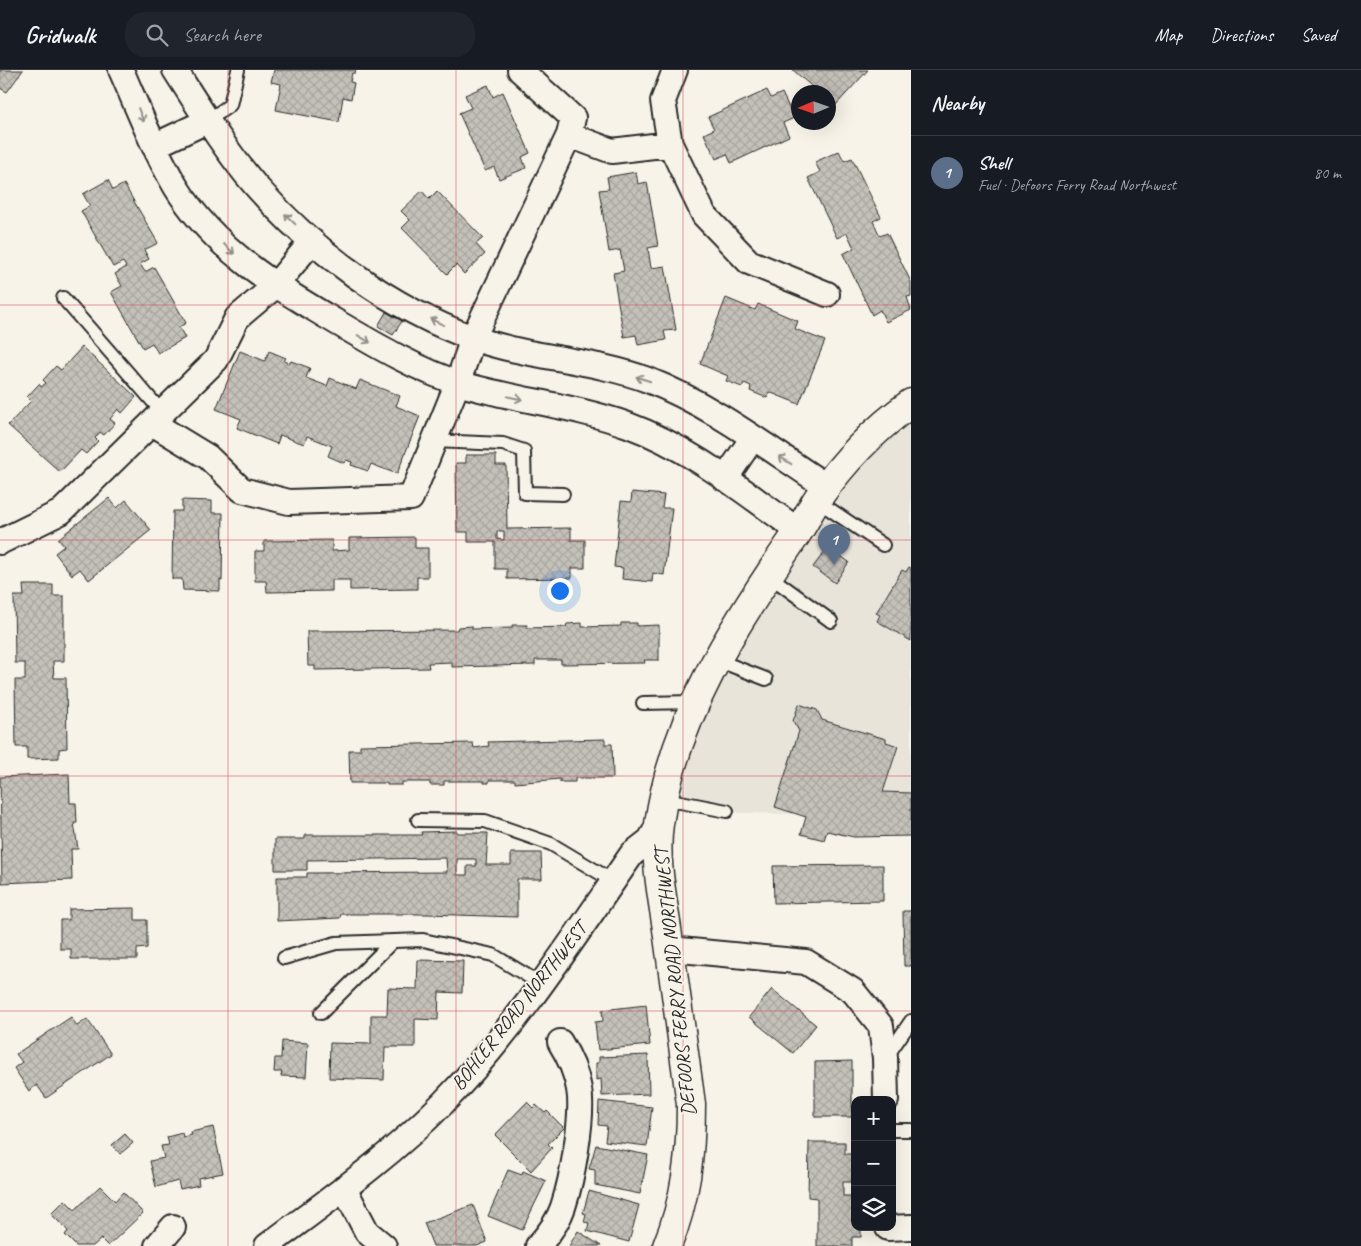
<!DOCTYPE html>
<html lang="en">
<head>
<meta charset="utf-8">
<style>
	body { margin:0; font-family:Caveat,sans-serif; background:#20242c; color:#f1f3f6 }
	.controls { position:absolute; right:15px; bottom:15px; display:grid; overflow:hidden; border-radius:10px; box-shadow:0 5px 20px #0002 }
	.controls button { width:45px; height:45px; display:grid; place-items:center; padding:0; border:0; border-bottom:1px solid #363941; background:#171b24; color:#f1f3f6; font:25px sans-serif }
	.compass { position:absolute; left:791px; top:15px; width:45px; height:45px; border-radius:50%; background:#171b24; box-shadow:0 5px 20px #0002; rotate:268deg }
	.you { position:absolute; left:559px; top:520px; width:18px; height:18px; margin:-12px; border:4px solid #fff; border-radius:50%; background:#1a73e8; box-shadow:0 0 0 8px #1a73e833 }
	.badge { display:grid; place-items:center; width:32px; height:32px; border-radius:50%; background:#0b8043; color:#fff; font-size:16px; font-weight:700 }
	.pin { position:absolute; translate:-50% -41px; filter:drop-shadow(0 1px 2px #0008) }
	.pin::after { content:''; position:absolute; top:26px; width:18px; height:15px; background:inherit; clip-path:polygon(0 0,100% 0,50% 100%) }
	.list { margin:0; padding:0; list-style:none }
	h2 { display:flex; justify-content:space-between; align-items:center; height:65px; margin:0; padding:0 20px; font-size:21px }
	h2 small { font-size:16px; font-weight:400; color:#9ea1a6 }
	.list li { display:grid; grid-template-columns:32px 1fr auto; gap:15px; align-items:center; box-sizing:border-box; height:75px; padding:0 20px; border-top:1px solid #363941 }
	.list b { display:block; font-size:19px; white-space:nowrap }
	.list p { margin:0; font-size:16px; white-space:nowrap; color:#9ea1a6 }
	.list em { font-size:16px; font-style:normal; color:#9ea1a6 }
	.icon { flex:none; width:28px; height:28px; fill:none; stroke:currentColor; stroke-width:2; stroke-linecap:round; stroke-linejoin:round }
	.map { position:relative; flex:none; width:911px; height:1176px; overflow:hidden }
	header { display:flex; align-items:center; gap:30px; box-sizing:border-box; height:70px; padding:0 25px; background:#171b24; border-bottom:1px solid #363941 }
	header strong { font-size:24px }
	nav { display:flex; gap:28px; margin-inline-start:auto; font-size:18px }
	.search { width:350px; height:45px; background:#20242c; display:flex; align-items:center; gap:12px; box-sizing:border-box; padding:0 18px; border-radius:20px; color:#9ea1a6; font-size:19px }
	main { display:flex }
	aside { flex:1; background:#171b24 }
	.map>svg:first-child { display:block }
	.built { fill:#e8e4da }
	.building { fill:url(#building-cross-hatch); stroke:#2b2b2b; fill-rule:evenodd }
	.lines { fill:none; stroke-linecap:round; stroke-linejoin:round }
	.service-casing { stroke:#2b2b2b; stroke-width:16 }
	.minor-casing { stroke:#2b2b2b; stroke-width:28 }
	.tertiary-casing { stroke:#2b2b2b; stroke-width:31 }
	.service { stroke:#f7f3e8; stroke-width:12 }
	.minor { stroke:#f7f3e8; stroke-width:24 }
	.tertiary { stroke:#f7f3e8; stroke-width:28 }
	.oneway { stroke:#918f8a }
	.grid { fill:none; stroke:#d1495b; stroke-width:1; stroke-opacity:0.55 }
	.labels { text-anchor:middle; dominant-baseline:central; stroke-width:4; stroke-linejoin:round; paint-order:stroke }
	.street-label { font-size:20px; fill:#2b2b2b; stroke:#f7f3e8 }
</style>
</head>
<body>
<header>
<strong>Gridwalk</strong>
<div class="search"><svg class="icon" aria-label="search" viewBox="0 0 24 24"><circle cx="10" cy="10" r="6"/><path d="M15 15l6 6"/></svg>Search here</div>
<nav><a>Map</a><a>Directions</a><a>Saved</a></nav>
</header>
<main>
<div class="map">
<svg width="911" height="1176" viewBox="0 0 911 1176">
	<defs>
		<pattern id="building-cross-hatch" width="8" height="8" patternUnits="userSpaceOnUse" patternTransform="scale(1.25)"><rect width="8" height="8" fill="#c4c1b9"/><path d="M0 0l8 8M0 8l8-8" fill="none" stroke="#a9a69f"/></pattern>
	</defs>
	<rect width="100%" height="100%" fill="#f7f3e8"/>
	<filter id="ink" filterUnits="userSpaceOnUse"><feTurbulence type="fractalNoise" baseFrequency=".02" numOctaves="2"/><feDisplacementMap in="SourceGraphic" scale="10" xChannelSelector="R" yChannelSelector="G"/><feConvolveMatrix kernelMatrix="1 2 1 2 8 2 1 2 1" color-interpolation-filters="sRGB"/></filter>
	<g filter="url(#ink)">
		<path class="built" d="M911,348v399l-235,-6 -3,-65 113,-210z"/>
		<path class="building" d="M0,0h23l-16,22 -7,-4z
			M274,0h82l-1,3h-3l-2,9 4,1 -3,16 -8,-2 -4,25 -63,-12 5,-26 -10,-2z
			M793,0h75l-34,37 -6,-5v-10h-10z
			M488,15l5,12 10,-5 27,61 -8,4 4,11 -27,11 -5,-12 -9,4 -26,-58 12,-5 -6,-13z
			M767,20l4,8 11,-5 12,25 -11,5 6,13 -58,27 -4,-9 -11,5 -12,-25 10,-5 -6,-12z
			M839,81l5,10 8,-3 29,59 -8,4 7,15 7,-3 24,49v14l-4,1 4,13 -25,12 -6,-12 -8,5 -29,-61 11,-6 -7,-15 -10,5 -29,-60 12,-6 -5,-10z
			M636,102l2,12 9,-2 11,64 -10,2 3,20 14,-2 11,64 -12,1 2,9 -28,5 -2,-10 -12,2 -11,-64 11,-2 -4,-21 -11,2 -10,-62 10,-1 -2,-12z
			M108,110l5,10 11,-6 34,59 -14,7 5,9 -9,5 5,8 9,-5 32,56 -7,4 6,11 -27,15 -6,-10 -9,5 -32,-56 11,-6 -7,-12 11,-7 -3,-5 -10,5 -32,-56 9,-5 -7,-12z
			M422,121l7,8 8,-8 46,47 -7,6 9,10 -21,20 -8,-9 -9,9 -45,-46 8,-8 -9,-9z
			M726,228l29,12 3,-6 40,17 -3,8 30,12 -26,63 -30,-12 -2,6 -17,-7 1,-5 -7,-3 -2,4 -16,-6 2,-5 -28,-12z
			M386,242l16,9 -9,14 -15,-9z
			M82,277l54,50 -14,16 -4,-4 -8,10 5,4 -11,12 -4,-3 -5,6 3,3 -12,13 -5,-4 -21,22 -52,-47 23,-24 -4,-4 12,-13 2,3 5,-4 -3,-3 13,-14 5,4z
			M240,281l25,10 4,-10 17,7 -2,3 6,2 1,-2 19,7 -4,10 21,8 3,-8 26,11 4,-9 40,16 -4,10 24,10 -23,58 -26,-10 -3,7 -17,-6 1,-3 -6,-2 -2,3 -16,-7 4,-10 -25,-10 -3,8 -24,-9 -3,9 -40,-16 4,-9 -25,-10z
			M466,385h30v10h10l1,64 64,-1v12h14v28h-13v10l-65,1v-10h-12v-27h-27v-10h-11l-1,-69h10zM497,461h7v9l-7,-1z
			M632,422l32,3 -2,13h10l-8,67 -11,-2 -1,9 -30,-3 1,-11 -9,-1 7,-66 10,1z
			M109,428l8,10 9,-8 25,30 -62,50 -9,-11 -8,6 -17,-22 9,-7 -6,-7z
			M182,430l30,1v12h11l-1,68 -2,-1v11l-37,-1 -1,-11h-10l1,-68h9z
			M415,467v11h13v29h-11v12l-67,1v-10h-18v11l-65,1 -1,-11h-11v-30h9v-10l68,-1v11l17,-1v-12z
			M828,477l21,15 -14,21 -22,-16z
			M909,497l2,1v73l-34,-20 3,-6 -4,-2 26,-43 4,2z
			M23,515h30v11h11v65h-11l1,17h12l1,70 -8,1v9l-32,1v-12h-11l-1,-67h10v-17h-10l-1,-67h10z
			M582,553v4l39,-1v-3h16v3l22,-1v35h-15l1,3 -84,1v-4h-26v5l-83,2v-5l-24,1 1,5 -114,2v-4h-7l-1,-35 150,-1 1,-3 14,-1v3l40,-1v-3h15v3l39,-1 1,-3z
			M799,634l18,6 5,10 64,19v3l12,4 -15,46 28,1v43l-57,1 -27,-6 -3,9 -23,-6 5,-17 -31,-10 24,-76 -6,-10z
			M605,669v5h7l1,34h-38v4h-15v-3l-45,4v-3h-26v3h-5v-2h-40v4h-14v-3h-28v3h-15v-2h-37l-1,-33h11v-5l113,-2 1,5 15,-2 -1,-4z
			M69,704l1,29h6l1,20h-3l4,26h-7l1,31 -70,3 -2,-106z
			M457,761v2h31l-2,32h25v-12h30l1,26h-25v38l-90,-3h-86l-1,4 -63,3v-44h30v-4l140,-1 -1,-14 -139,2v10h-32v-31h30v-4h117l-1,-3zM457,789h19v7h-9v9h-10z
			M883,795v36l-109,2 -1,-37z
			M135,838v12h12v28l-10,1v10h-66v-10h-11v-29h9v-11z
			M903,841h8v55h-7z
			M418,890l45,1 -1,32 -23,-1 -1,28 -23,-1v28h-30l-1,33 -55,-2 1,-35 41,1v-29h16l1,-27 29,1z
			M772,919l44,36 -23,28 -44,-36z
			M646,935l4,40 -52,5 -3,-28 8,-1 -1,-11z
			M71,947l6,9 10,-7 24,35 -65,44 -9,-13 -8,6 -15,-23 8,-6 -6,-8z
			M282,971l26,2 -2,34 -25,-1 1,-4h-8l1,-14h6z
			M648,985l1,39 -47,2 -1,-17 -5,1v-17h3v-6z
			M852,991v56h-37v-55z
			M599,1031l53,6 -5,39 -42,-5 2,-15 -9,-1z
			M527,1032l6,6 3,-3 9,8 2,-2 17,17 -16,16 4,4 -21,23 -36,-36z
			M213,1057l10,46 -25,5 1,7 -19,4 -2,-8 -22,6 -6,-26 14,-3 -3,-12 8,-1 -2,-8 15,-4 1,4 9,-2 -1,-3z
			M125,1064l8,9 -13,11 -8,-9z
			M809,1072h36v12h8l-1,28h-9v14h10l2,31h6v10h-9v9h-35v-48l-9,-1z
			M596,1075l52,10 -8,39 -45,-9v-15l-6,-1z
			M508,1100l14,5 1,-4 23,10 -24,49 -34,-14z
			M100,1116l15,15 8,-9 20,21 -35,33 -7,-7 -8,7h-17l-11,-11 3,-4 -17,-17 14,-14 10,10z
			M589,1121l50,14 -10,37 -42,-11 2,-8 -5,-1 2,-8 -3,-1z
			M473,1135l14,37 -10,4h-44l-9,-23z
			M578,1161l23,15h-32z"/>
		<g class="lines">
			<g class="service-casing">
				<path id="service" d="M207,51l23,-16 8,-35
					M63,228l99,114
					M434,371l69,3 21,7 1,42 38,1
					M816,430l67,45
					M768,505l63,46
					M717,590l49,19
					M643,633l51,-1
					M665,729l62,12
					M418,750l67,1 66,23 62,37
					M284,888l52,-15 87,-3 70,15 48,29
					M321,943l72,-72
					M887,986l24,-35
					M892,1060h19"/>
			</g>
			<g class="minor-casing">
				<path id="minor" d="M121,0c17,39 33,80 55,117 39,63 100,100 162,136 39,23 80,47 123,61 55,16 113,22 167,41 63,23 117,68 171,106
					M175,0c25,39 50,80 80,115 58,66 135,123 218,153 56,20 118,21 175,42 64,25 121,69 178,106
					M675,0l-12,31 7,43 34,71 45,47 78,32
					M569,65l43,16 58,-7
					M154,76l53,-25
					M152,353l56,34 34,33 47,12 122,-4 47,-116 15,-44 96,-203 4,-17 -53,-48
					M725,409l27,-40
					M0,472l61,-30 155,-152 21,-42 38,-32 37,-45
					M670,879l136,13 47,29 28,35 4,32 1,42
					M344,1118l23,44 17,14
					M888,1158l23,-1
					M157,1176l16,-19
					M267,1176c60,-45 123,-89 176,-143 73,-75 130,-164 189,-249l18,-14 9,-16
					M538,1176c10,-11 20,-24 25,-39 9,-27 21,-91 16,-118 -3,-18 -9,-31 -19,-47"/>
			</g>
			<g class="tertiary-casing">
				<path id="tertiary" d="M667,1176c19,-46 24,-92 24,-142 -8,-58 -16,-116 -24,-175 -5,-34 -13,-71 -8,-105 15,-108 76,-201 137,-289 8,-11 14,-25 22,-37 25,-36 57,-69 93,-95"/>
			</g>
			<use href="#service" class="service"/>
			<use href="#minor" class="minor"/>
			<use href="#tertiary" class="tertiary"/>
		</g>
		<defs><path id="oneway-shaft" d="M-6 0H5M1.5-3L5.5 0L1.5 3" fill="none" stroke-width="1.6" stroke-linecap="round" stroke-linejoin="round" transform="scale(1.25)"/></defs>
		<g class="oneway">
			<use href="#oneway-shaft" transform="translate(141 45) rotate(67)"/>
			<use href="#oneway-shaft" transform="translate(290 149) rotate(-135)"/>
			<use href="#oneway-shaft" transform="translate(229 179) rotate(44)"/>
			<use href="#oneway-shaft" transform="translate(437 252) rotate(-155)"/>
			<use href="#oneway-shaft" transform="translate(364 269) rotate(31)"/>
			<use href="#oneway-shaft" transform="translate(643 309) rotate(-162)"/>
			<use href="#oneway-shaft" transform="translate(515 328) rotate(12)"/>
			<use href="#oneway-shaft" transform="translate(785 390) rotate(-147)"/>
		</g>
	</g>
	<path class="grid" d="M228,0v1176M456,0v1176M683,0v1176M0,235h911M0,470h911M0,706h911M0,941h911"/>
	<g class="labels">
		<g class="street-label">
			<text transform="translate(675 912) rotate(-96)">DEFOORS FERRY ROAD NORTHWEST</text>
			<text transform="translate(519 936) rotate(-52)">BOHLER ROAD NORTHWEST</text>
		</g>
	</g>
</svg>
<div class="controls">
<button>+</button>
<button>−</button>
<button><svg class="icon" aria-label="layers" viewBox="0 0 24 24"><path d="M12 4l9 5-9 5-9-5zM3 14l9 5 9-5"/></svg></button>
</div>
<svg class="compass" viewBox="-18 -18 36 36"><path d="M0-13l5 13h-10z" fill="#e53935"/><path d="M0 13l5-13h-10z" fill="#9ea1a6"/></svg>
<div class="you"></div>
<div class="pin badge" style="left:834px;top:495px;background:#5c6f8a">1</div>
</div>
<aside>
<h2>Nearby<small></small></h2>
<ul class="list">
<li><span class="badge" style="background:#5c6f8a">1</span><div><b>Shell</b><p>Fuel · Defoors Ferry Road Northwest</p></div><em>80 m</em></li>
</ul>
</aside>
</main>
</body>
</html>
